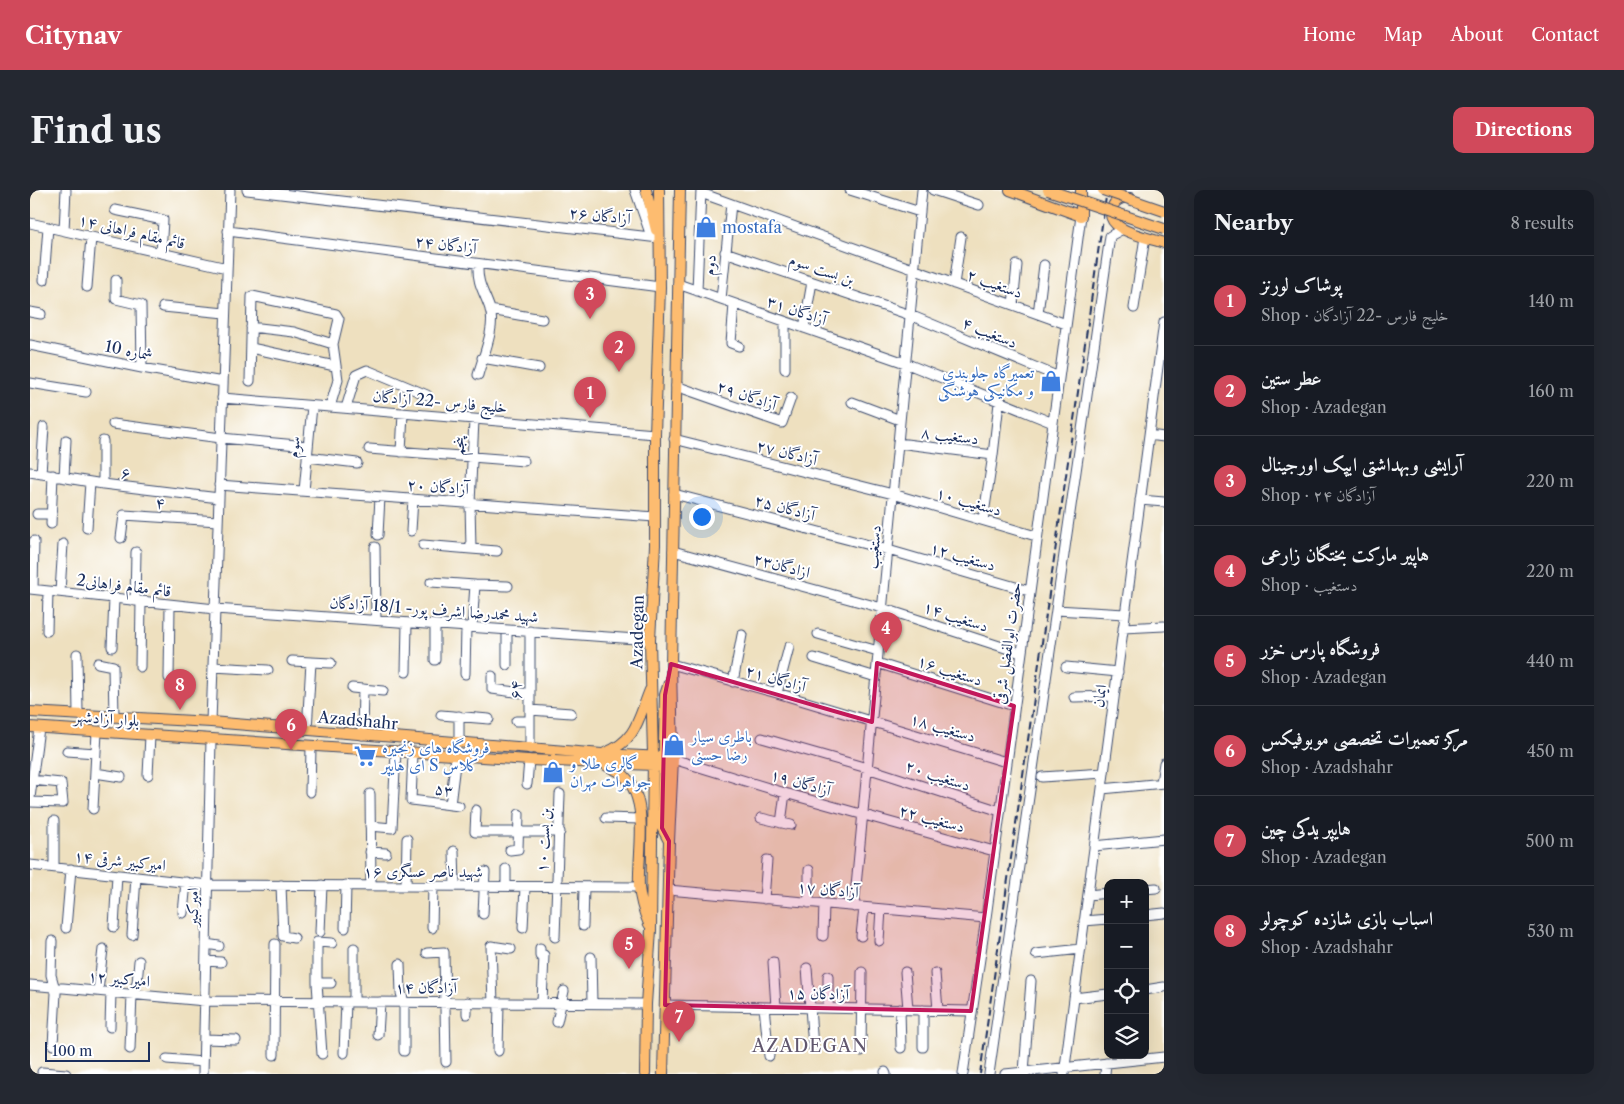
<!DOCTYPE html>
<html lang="en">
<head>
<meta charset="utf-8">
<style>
	body { margin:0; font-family:"Libre Caslon Text",Amiri,serif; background:#242831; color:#f1f3f6 }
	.controls { position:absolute; right:15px; bottom:15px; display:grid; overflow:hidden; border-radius:10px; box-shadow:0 5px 20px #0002 }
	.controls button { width:45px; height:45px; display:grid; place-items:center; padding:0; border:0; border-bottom:1px solid #363941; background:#171b24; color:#f1f3f6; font:25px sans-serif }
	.scale { position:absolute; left:15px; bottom:12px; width:105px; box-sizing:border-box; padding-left:5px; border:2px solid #1b2f5e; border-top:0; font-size:14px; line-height:18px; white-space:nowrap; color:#1b2f5e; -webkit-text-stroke:4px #fff; paint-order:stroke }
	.you { position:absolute; left:671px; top:326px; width:18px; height:18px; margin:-12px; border:4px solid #fff; border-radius:50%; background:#1a73e8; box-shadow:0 0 0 8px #1a73e833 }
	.badge { display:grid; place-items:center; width:32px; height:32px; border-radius:50%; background:#d1495b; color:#fff; font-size:16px; font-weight:700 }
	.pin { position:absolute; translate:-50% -41px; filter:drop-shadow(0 1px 2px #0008) }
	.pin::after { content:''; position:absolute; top:26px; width:18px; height:15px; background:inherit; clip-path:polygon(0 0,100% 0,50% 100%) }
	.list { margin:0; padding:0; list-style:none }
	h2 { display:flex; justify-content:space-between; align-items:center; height:65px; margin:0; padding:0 20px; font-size:21px }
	h2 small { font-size:16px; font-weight:400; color:#9ea1a6 }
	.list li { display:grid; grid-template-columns:32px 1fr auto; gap:15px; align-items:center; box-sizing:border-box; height:90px; padding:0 20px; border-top:1px solid #363941 }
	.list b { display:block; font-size:19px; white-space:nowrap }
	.list p { margin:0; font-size:16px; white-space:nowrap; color:#9ea1a6 }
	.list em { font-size:16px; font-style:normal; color:#9ea1a6 }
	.icon { flex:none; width:28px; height:28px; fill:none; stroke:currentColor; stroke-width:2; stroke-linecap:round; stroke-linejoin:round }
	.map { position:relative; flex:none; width:1134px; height:884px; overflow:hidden; border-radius:10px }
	header { display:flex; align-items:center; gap:30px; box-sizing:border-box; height:70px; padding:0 25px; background:#d1495b; color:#fff }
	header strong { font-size:24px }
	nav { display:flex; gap:28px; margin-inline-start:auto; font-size:18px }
	.intro { display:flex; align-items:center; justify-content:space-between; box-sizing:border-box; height:120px; padding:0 30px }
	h1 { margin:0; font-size:35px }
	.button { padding:12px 22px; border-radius:10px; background:#d1495b; color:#fff; font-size:18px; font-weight:700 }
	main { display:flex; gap:30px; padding:0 30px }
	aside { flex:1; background:#171b24; border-radius:10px; box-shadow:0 5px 20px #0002 }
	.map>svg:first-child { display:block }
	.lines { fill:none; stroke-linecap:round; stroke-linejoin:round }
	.minor-casing { stroke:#3b4a6d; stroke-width:11 }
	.major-casing { stroke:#3b4a6d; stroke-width:12 }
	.minor { stroke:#fff; stroke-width:9 }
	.major { stroke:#fdbc6f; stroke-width:10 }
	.rail { stroke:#1b2f5e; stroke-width:2; stroke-dasharray:8 4; stroke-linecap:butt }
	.major-bridge-casing { stroke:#3b4a6d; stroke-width:12; stroke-linecap:butt }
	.major-bridge { stroke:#fdbc6f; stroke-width:10 }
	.marked { fill:#c2185b; fill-opacity:0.2; stroke:#c2185b; stroke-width:4; stroke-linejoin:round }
	.labels { text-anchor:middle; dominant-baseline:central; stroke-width:4; stroke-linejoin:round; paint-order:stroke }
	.street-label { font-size:16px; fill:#1b2f5e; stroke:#fff }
	.shop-label { font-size:16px; fill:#366cbe; stroke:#fff; text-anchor:start }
	.neighbourhood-label { font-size:18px; letter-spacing:1px; fill:#61576e; stroke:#fff }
</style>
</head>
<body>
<header>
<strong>Citynav</strong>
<nav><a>Home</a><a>Map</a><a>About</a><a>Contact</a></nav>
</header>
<div class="intro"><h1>Find us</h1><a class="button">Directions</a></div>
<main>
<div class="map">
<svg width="1134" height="884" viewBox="0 0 1134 884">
	<rect width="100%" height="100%" fill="#fff"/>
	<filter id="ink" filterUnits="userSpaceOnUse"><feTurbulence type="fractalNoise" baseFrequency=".02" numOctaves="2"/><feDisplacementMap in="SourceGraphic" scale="10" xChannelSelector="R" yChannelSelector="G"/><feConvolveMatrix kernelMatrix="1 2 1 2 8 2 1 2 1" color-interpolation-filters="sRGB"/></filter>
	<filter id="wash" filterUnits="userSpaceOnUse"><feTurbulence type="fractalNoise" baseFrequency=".0096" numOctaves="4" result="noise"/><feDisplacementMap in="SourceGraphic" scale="20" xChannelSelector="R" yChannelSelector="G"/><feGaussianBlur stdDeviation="1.12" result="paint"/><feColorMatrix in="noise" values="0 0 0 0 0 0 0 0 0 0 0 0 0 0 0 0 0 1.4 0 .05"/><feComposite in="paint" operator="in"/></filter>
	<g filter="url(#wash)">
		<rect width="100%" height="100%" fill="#eee0bf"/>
	</g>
	<g filter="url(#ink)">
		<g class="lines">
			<g class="minor-casing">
				<path id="minor" d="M217,0l412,48
					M605,0l16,46
					M820,0l70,22
					M903,0l46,15
					M671,3l365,131
					M85,20l48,10 -2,33
					M0,33l197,45
					M34,40l2,-40
					M198,41l432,56
					M695,62l185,63 149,62
					M14,90l4,-53
					M86,90v19l25,6 1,63
					M648,94l227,79 148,60
					M924,94l7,-47
					M57,97l4,-50
					M667,101l4,-101
					M691,109l10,-95
					M704,114l-3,39 8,3
					M983,115l4,-40
					M133,117l62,6
					M1104,118l11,-71
					M460,120l52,9
					M0,122l11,2
					M1008,124l6,-49
					M221,137l43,5 39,12
					M774,138l8,-46
					M0,155l112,23 81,14
					M221,158l84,18
					M452,168l57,10
					M755,179v-47
					M448,185c5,-19 18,-48 12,-66 -6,-18 -13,-24 -12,-45
					M220,191l2,-85 84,18 3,5 -6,25 5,36 -8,27
					M0,193l56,9
					M646,196l106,37 9,-25
					M192,208l433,36
					M822,212l48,18
					M316,218l10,-33 11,-5 60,25
					M444,230l-4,83 1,46 26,2
					M83,234l108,14 87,8
					M1119,245l15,2
					M644,249l219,55 143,42
					M868,253l95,12 -10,65
					M339,259l155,12
					M371,262l2,-39
					M963,265l6,-52
					M277,267l50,6
					M0,282l73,12 116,14
					M11,284l3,-47
					M34,287l2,-37
					M73,294v-43
					M189,295l436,32
					M274,301l8,-85
					M644,304l214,56 141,41
					M1110,310l24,2
					M7,324h15
					M21,334l2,-49
					M57,338l3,-46
					M381,341l2,-32
					M348,345l2,-38
					M91,348l3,-23 94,6
					M393,355l48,4
					M345,357l1,73
					M643,361l209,57 139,45
					M401,392l44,3
					M0,399l185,20 435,31
					M3,399l1,-48
					M30,402l3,-48
					M105,411l1,-49
					M1026,420l69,4
					M442,437l3,-42 33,1
					M1093,438l41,-2
					M477,440v35
					M17,441l1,-40
					M788,444l60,17
					M82,457l2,-48
					M47,464l1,60
					M784,468l62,19
					M405,470v-35
					M262,471l39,2
					M68,473l15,3 1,51
					M847,473l137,43
					M641,474l106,29 229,69
					M110,477l1,-66
					M183,477l55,3
					M1036,477l52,5
					M376,482l1,-49
					M435,484l1,-47
					M462,486v13l38,5
					M139,488l1,-73
					M703,492l9,-47
					M322,498l31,3
					M747,503l12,-46
					M1044,507l40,-1
					M500,520l41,3
					M411,525l48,4
					M429,526v27
					M486,531h14
					M181,532l19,-532
					M277,540l4,-68
					M332,545l1,-46
					M732,548l105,30 133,43
					M500,559v-118
					M37,561l29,2
					M383,563l-2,47 48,6
					M643,569l112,34 209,58
					M65,583l26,4
					M118,585l2,-39
					M1012,587l62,-4
					M1131,593l3,-20
					M497,594l2,-24
					M1072,599l62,-6
					M280,602l1,-45
					M340,604l1,92
					M0,608l9,-70
					M0,612l33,1 -2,-20 -29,-3
					M420,615l6,-49
					M63,619l4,-77
					M446,620l-1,22h85
					M576,628l34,1
					M731,628l30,7
					M24,631v46
					M751,633l4,-30
					M340,636l22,2 4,-76
					M1064,656l70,-7
					M480,660l8,-1 1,-35
					M424,661l1,35
					M340,662l16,1
					M0,675l178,20 431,2
					M251,695l2,51 11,2
					M376,696l1,-47
					M476,696v-17
					M1115,699l11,-1
					M638,700l318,28
					M1058,705l20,-2
					M734,709l3,-39
					M779,713v-33
					M824,717l68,-717
					M153,723l3,-31
					M453,724l2,-42
					M1115,725l19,-2
					M1054,731l24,-2
					M553,736l1,-39
					M84,737l3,-52
					M36,738l5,-59
					M315,738l1,-43
					M402,738l1,-42
					M493,738l2,-41
					M290,742l2,-47
					M102,745l4,-58
					M793,746l1,-32
					M831,746l3,-28
					M525,747l5,-143
					M22,751l-1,34 5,18 -3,52
					M849,751l2,-32
					M176,754l13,2
					M324,758v54
					M510,758v8l4,-1 -2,48
					M397,763l17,-1 2,110
					M1006,764l45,-5
					M561,767l1,46
					M176,771l15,1
					M743,772l3,45
					M370,774l1,29 3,9v49
					M777,778l6,79
					M875,782l3,37
					M905,783l3,37
					M287,793h14
					M0,795l175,16 441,3
					M1115,800l19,-3
					M68,801l5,-42
					M1044,808l34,-4
					M463,813l-2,-57 20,3
					M635,815l306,6
					M734,817l5,49
					M798,818v-32
					M870,819l1,39
					M437,824v-12
					M527,832l7,-31
					M80,837l1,-35
					M348,845l2,-33
					M174,849l32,1
					M893,857v-37
					M100,859l2,-55 5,-11 2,-22
					M468,861l1,-48
					M831,861l1,-79
					M314,863l2,-51
					M292,864l-5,-71v-41l15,1
					M244,865l1,-111
					M137,869l36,3
					M12,882l24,2
					M855,882l1,2
					M994,882l7,-91
					M173,884l8,-334
					M933,884l23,-156 95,-702
					M959,884l121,-838 11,-6
					M975,884l159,-17
					M1034,884l100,-752
					M1075,884l1,-11"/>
			</g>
			<g class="major-casing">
				<path id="major" d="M616,0l10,40
					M980,0l71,26v-26
					M1100,8c-8,-1 -14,1 -17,8 -12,25 35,31 51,37
					M0,522l181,10 391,32 61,3
					M0,537l499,33 124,5 10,3
					M575,563c32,-13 33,-34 45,-63
					M577,576c4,2 10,4 14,7 31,25 16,79 18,114 1,12 5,25 10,37
					M639,651l-7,-13 3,-133 4,-12
					M615,884l1,-70 5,-74 2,-175 -3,-115 5,-95v-111l5,-147 -1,-97
					M633,884l6,-233 4,-82 -2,-95 9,-474"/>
			</g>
			<use href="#minor" class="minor"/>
			<use href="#major" class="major"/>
			<path class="rail" d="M950,884l127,-884"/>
			<g class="major-bridge-casing">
				<path id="major-bridge" d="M1018,0l116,39
					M1073,0l61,21"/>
			</g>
			<use href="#major-bridge" class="major-bridge"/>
		</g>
	</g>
	<path class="marked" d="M847,473l137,43 -43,305 -306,-6 4,-164 -7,-13 3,-133 6,-31 201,58z"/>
	<defs>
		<g id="shop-bare" transform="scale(1.725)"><path d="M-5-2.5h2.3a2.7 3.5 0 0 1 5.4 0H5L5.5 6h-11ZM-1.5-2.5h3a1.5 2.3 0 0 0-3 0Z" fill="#3f7fe0" stroke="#fff" stroke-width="2.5" paint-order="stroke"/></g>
		<g id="supermarket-bare" transform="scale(1.725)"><path d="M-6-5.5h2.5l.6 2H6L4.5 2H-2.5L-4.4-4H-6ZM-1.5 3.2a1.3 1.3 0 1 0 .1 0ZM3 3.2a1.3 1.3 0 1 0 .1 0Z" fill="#3f7fe0" stroke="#fff" stroke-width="2.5" paint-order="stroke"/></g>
	</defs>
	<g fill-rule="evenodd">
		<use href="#shop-bare" x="676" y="37"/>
		<use href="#shop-bare" x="1021" y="191"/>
		<use href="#shop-bare" x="644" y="555"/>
		<use href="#supermarket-bare" x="335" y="566"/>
		<use href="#shop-bare" x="523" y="582"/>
	</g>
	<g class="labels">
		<g class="street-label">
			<text transform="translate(570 25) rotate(6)">۲۶ آزادگان</text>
			<text transform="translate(102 41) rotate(13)">۱۴ قائم مقام فراهانی</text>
			<text transform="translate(416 54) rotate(7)">۲۴ آزادگان</text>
			<text transform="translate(679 75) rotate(-85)">دوم</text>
			<text transform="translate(792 79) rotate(19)">بن بست سوم</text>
			<text transform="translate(965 93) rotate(20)">دستغیب ۲</text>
			<text transform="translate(767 120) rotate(19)">۳۱ آزادگان</text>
			<text transform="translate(960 142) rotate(22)">دستغیب ۴</text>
			<text transform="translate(99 160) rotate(11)">شماره 10</text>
			<text transform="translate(717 205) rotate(19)">۲۹ آزادگان</text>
			<text transform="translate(410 211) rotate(5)">خلیج فارس -22 آزادگان</text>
			<text transform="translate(920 245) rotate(7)">دستغیب ۸</text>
			<text transform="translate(428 256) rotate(-88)">پنجم</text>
			<text transform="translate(263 257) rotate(-85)">سوم</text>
			<text transform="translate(757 262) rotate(14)">۲۷ آزادگان</text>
			<text transform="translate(96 282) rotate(7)">۶</text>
			<text transform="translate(408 296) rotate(4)">۲۰ آزادگان</text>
			<text transform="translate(939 311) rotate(16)">دستغیب ۱۰</text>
			<text transform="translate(130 312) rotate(4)">۴</text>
			<text transform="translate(755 317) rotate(15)">۲۵ آزادگان</text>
			<text transform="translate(843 357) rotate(-85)">دستغیب</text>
			<text transform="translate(933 366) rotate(16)">دستغیب ۱۲</text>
			<text transform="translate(752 375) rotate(15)">۲۳ازادگان</text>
			<text transform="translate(94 395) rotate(7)">2قائم مقام فراهانی</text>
			<text transform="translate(404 419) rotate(4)">شهید محمدرضا اشرف پور- 18/1 آزادگان</text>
			<text transform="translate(926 426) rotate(18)">دستغیب ۱۴</text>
			<text transform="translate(607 442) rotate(-89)">Azadegan</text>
			<text transform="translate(977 453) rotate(-82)">حضرت ابوالفضل شرقی</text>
			<text transform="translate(920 480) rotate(18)">دستغیب ۱۶</text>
			<text transform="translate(746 488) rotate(16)">۲۱ آزادگان</text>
			<text transform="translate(485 500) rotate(-90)">۶۴</text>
			<text transform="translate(1069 506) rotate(-82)">ایمان</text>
			<text transform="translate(77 528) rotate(4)">بلوار آزادشهر</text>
			<text transform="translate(328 530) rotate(5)">Azadshahr</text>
			<text transform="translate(913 537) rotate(16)">دستغیب ۱۸</text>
			<text transform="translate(908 585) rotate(18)">دستغیب ۲۰</text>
			<text transform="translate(771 592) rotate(16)">۱۹ آزادگان</text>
			<text transform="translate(414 599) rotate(7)">۵۳</text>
			<text transform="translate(902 628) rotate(15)">دستغیب ۲۲</text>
			<text transform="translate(513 650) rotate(-87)">بن بست ۱۰</text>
			<text transform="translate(90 670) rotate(6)">۱۴ امیرکبیر شرقی</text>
			<text x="393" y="681">۱۶ شهید ناصر عسگری</text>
			<text transform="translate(798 699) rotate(5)">۱۷ آزادگان</text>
			<text transform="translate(162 717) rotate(-89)">امیرکبیر</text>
			<text transform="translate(89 788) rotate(5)">امیرکبیر ۱۲</text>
			<text x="396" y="797">۱۴ آزادگان</text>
			<text transform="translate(788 803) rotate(1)">۱۵ آزادگان</text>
		</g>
		<g class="shop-label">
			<text x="692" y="37">mostafa</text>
			<text x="1004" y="182" text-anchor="end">تعمیرگاه جلوبندی<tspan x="1004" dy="18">و مکانیکی هوشنگی</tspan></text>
			<text x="661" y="546">باطری سیار<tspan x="661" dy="18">رضا حسنی</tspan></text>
			<text x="352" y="557">فروشگاه های زنجیره<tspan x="352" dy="18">ای هایپر S کلاس</tspan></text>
			<text x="540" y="573">گالری طلا و<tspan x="540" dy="18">جواهرات مهران</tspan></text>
		</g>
		<g class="neighbourhood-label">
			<text x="780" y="856">AZADEGAN</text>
		</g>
	</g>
</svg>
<div class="controls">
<button>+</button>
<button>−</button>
<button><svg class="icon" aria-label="locate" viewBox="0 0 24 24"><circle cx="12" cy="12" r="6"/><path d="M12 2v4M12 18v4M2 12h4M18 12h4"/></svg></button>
<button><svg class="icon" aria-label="layers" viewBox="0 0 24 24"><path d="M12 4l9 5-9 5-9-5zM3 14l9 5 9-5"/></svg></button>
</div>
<div class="scale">100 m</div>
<div class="you"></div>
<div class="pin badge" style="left:560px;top:228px">1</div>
<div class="pin badge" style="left:589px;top:182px">2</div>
<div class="pin badge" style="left:560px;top:129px">3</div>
<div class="pin badge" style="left:856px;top:463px">4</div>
<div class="pin badge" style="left:599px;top:779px">5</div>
<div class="pin badge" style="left:261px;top:560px">6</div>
<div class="pin badge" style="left:649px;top:852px">7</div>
<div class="pin badge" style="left:150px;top:520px">8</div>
</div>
<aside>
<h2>Nearby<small>8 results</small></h2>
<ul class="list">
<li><span class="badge">1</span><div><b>پوشاک لورنز</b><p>Shop · خلیج فارس -22 آزادگان</p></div><em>140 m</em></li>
<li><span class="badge">2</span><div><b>عطر ستین</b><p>Shop · Azadegan</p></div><em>160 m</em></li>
<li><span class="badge">3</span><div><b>آرایشی وبهداشتی ایپک اورجینال</b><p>Shop · ۲۴ آزادگان</p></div><em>220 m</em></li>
<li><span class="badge">4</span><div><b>هاپیر مارکت بختگان زارعی</b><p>Shop · دستغیب</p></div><em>220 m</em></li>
<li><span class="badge">5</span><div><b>فروشگاه پارس خزر</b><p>Shop · Azadegan</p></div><em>440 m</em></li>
<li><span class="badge">6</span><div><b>مرکز تعمیرات تخصصی موبوفیکس</b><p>Shop · Azadshahr</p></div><em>450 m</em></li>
<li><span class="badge">7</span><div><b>هایپر یدکی چین</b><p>Shop · Azadegan</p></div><em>500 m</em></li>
<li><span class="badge">8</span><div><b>اسباب بازی شازده کوچولو</b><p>Shop · Azadshahr</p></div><em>530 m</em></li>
</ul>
</aside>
</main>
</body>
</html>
